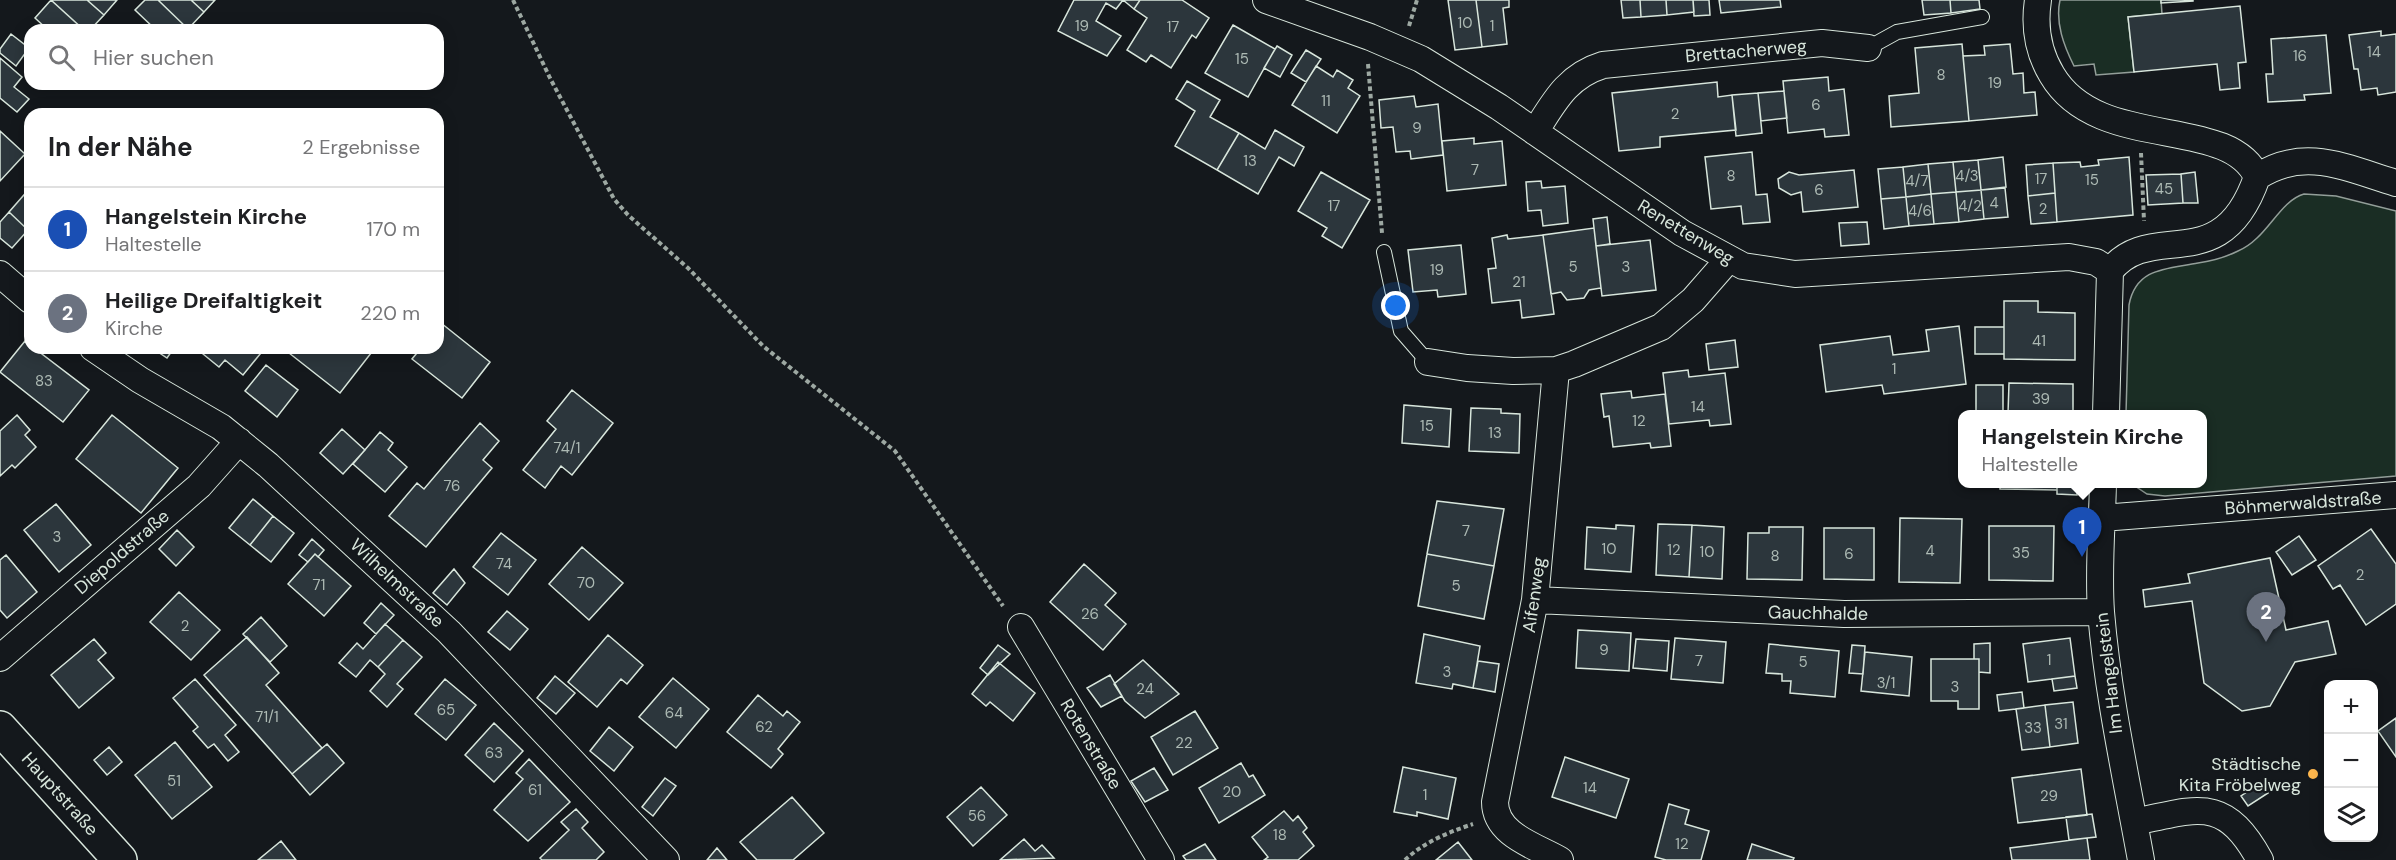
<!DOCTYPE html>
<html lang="de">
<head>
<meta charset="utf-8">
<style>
	body { margin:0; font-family:"DM Sans",sans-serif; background:#f2f2f2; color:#202124 }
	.controls { position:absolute; right:18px; bottom:18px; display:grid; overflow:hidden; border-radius:12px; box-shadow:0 3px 15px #0003 }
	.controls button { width:54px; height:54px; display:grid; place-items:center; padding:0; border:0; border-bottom:2px solid #e0e0e0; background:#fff; color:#202124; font:30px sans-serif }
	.you { position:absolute; left:1396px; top:306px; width:21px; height:21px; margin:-15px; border:4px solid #fff; border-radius:50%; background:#1a73e8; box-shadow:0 0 0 9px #1a73e833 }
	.badge { display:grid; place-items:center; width:39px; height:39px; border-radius:50%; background:#7c3aed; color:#fff; font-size:20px; font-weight:700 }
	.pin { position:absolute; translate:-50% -50px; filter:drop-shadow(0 2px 3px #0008) }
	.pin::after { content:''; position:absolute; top:32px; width:21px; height:18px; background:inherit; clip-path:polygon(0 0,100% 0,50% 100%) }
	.popup { position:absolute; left:1958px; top:410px; width:249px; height:78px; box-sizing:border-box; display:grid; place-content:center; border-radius:12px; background:#fff; filter:drop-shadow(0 2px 4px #0005); font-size:20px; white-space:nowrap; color:#757577 }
	.popup b { font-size:22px; color:#202124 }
	.popup::after { content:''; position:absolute; left:50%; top:100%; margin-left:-12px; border:12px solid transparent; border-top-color:#fff }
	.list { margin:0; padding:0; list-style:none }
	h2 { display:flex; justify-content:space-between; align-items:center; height:78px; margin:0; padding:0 24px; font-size:26px }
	h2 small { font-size:20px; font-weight:400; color:#757577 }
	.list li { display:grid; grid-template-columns:39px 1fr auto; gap:18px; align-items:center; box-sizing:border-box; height:84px; padding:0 24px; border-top:2px solid #e0e0e0 }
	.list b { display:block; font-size:22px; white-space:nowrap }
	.list p { margin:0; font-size:20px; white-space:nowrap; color:#757577 }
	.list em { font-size:20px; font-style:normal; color:#757577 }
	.icon { flex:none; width:33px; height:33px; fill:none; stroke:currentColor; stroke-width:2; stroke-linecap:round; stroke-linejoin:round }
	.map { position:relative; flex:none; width:2396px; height:860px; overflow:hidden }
	.search { position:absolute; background:#fff; box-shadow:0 3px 15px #0003; left:24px; top:24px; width:420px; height:66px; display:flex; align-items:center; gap:15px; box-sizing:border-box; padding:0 21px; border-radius:18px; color:#757577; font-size:22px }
	.panel { position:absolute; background:#fff; box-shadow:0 3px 15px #0003; left:24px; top:108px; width:420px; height:246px; border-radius:18px }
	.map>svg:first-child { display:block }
	.green { fill:#1a2d24; stroke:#939e99; stroke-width:1.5 }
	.building { fill:#2c363c; stroke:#d8e6dc; stroke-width:1.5 }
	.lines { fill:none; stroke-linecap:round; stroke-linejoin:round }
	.service-casing { stroke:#d8e6dc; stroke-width:16 }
	.minor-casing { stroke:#d8e6dc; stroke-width:28 }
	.secondary-casing { stroke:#d8e6dc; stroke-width:36 }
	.path { stroke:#9da8a2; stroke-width:4; stroke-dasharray:4.5 3; stroke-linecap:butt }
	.service { stroke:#14181c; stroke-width:14 }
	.minor { stroke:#14181c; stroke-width:26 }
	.secondary { stroke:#14181c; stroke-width:33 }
	.poi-dot { fill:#ffb74d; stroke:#14181c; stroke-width:2 }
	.labels { text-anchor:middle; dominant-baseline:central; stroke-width:4.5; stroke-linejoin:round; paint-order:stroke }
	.number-label { font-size:15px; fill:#adbab4 }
	.street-label { font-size:18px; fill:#d8e6dc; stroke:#14181c }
	.poi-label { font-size:18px; fill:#d8e6dc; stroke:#14181c; text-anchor:end }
</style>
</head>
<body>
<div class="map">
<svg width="2396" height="860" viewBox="0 0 2396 860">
	<rect width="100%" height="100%" fill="#14181c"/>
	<path class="green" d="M2060,0h101l1,14 -34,3 6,55 -38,3 -2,-11 -20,2c-10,-20 -19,-43 -14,-66z
		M2304,194l32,2 60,15v265l-231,20 -18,-2 -15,-10h70v-70h-76l3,-109c7,-38 39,-36 69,-42 14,-2 28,-6 40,-12 29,-12 41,-50 66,-57z"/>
	<path class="building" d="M51,0l33,30h-36l-13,-12z
		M51,0h36l17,15 -14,15h-6z
		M87,0h30l-13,15z
		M145,0h13l30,29 -32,1 -21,-20z
		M158,0h33l13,12 -16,17z
		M191,0h24l-11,12z
		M1074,0h66l-6,9 -11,-9 -7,9 -10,-6 -10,18 25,15 -14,20 -49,-25z
		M1140,0h42l27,18 -13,20 -4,-3 -21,33 -20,-13 -5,7 -19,-12 20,-32 -13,-9z
		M1448,0h28l6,47 -27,3z
		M1476,0h33v7l-6,1 4,36 -25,3z
		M1621,0h19l1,17 -18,1z
		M1640,0h26l1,15 -26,2z
		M1666,0h27l1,12 -27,3z
		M1693,0h16l1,15 -16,1z
		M1719,0h61l1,7 -60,6z
		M1922,0h28l1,13 -27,2z
		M1950,0h29l1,9 -29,4z
		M2161,0h32v1l-32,2z
		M2240,6l6,56 -8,1 2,25 -20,2 -3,-26 -83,8 -6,-55z
		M1233,25l42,24 -27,48 -43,-24z
		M2381,31v5l15,-2v58l-18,3 -1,-7 -16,2 -3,-21h-4l-5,-34z
		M11,34l18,14 -13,18 -16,-13v-4z
		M2326,35l5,58 -27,2 1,5 -37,2 -2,-28h7l-2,-35z
		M1962,44l7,77 -78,6 -2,-31 30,-3 -4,-45z
		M2010,44l3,30 10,-1 1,20 11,-1 2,23 -68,6 -6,-65 22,-1 -1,-9z
		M1277,46l15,9 -12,22 -16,-9z
		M1306,50l15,9 -15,23 -15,-9z
		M0,58l22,19 -8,10 15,12 -12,13 -17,-14z
		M1316,66l17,11 4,-7 16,10 -5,8 12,8 -23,37 -45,-28z
		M1828,77l1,14 15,-2 5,46 -24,2 -1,-8 -36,4 -5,-52z
		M1187,81l33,19 -10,17 29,16 -22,37 -42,-24 20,-35 -19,-12z
		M1717,82l1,15 14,-2 4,35 -76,7v10l-41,4 -7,-58z
		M1784,91l3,27 -26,3 -3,-28z
		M1758,93l4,40 -26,3 -4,-41z
		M1414,96l2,11 22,-3 5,51 -32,4 -1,-8 -14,1 -3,-25 -12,1 -2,-28z
		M1275,130l29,17 -10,19 -15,-9 -21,37 -41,-24 22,-37 26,16z
		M0,131l25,23 -25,27z
		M1474,138v6l28,-3 4,44 -59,6 -5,-50z
		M1752,152l4,43 11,-1 3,28 -27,2 -2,-18 -30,3 -6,-52z
		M2003,157l3,30 -25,3 -3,-30z
		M2129,157l4,58 -76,7 -4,-59 27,-1 1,5 18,-2 -1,-5z
		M1978,160l3,30 -25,2 -3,-30z
		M1953,162l3,30 -25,2 -3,-30z
		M2053,163l2,30 -27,3 -2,-31z
		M1928,164l3,30 -25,3 -3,-30z
		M1903,167l3,30 -25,2 -3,-30z
		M1854,170l4,37 -55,5 -2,-20 -10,3 -12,-7 -1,-9 11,-7 10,3z
		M1321,172l49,28 -28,48 -20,-12 5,-8 -29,-17z
		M2195,172l3,31h-15l-2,-29z
		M2181,174l2,29 -35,2 -2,-30z
		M1541,181l1,7 23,-2 3,37 -25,3 -2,-16 -13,1 -2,-29z
		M30,188v40l-2,2 -19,-18z
		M2005,188l3,29 -24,2 -3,-29z
		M1981,190l3,29 -25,3 -3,-30z
		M1956,192l3,30 -25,2 -3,-30z
		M2055,193l2,29 -26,2 -3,-28z
		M1931,194l3,30 -25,2 -3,-29z
		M1906,197l3,29 -25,3 -3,-30z
		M9,212l19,18 -16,18 -12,-10v-16z
		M1607,217l3,27 -14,2 -3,-27z
		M1867,222l2,22 -28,2 -2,-23z
		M1594,228l7,60 -12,2 -5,8 -17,2 -6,-8 -10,2 -8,-59z
		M1507,235l1,4 35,-4 11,79 -32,4 -2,-18 -28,3 -4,-34 8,-1 -4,-30z
		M1650,240l6,50 -54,6 -6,-50z
		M1461,245l5,49 -28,3 -1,-7 -24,2 -5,-42z
		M2004,301h34v11l37,1v47l-71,-1z
		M441,323l49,39 -28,36 -50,-39 9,-11h17v-22z
		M1959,326l7,58 -82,10 -2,-9 -56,7 -6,-47 70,-9 3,19 36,-4 -3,-21z
		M1975,327h29v27h-29z
		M1735,340l3,27 -29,3 -3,-26z
		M25,341l5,7h4l55,42 -26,32 -63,-50z
		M152,348h22l-7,10z
		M208,348h57l-22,27 -18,-15 -6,7 -16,-13z
		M293,348h82l-35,45 -51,-40z
		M266,365l32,25 -21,27 -32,-26z
		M1688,370l1,7 36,-4 6,51 -21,2 -1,-6 -40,4 -6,-51z
		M2009,383l64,1v30h-65z
		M1976,385h27v29l-27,-1z
		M572,390l41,33 -41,52 -11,-9 -16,22 -22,-18 33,-41 -9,-8z
		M1631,391l1,7 33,-4 6,52 -20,2 -1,-5 -37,4 -4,-31 -5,1 -3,-23z
		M1404,405l47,4 -2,38 -47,-4z
		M1471,408l30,1v4l19,1 -1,39 -50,-2z
		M17,415l13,15 -5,5 11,12 -21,21 -3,-3 -12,11v-45z
		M112,415l66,53 -37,45 -65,-54z
		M480,423l19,18 -16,19 9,8 -66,79 -37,-31 28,-33 7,6z
		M342,429l23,21 -22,24 -23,-21z
		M380,432l13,11 -5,7 19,17 -22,25 -32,-28z
		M2000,484h57v6l-57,-1z
		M2057,484h20v11l-20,-1z
		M253,499l20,17 -23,29 -21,-17z
		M1437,501l67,8 -10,57 -67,-12z
		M56,504l35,41 -32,27 -35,-42z
		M273,516l21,17 -23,29 -21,-17z
		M1900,518l62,1 -2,64 -61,-1z
		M1658,524l34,1 -3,52 -33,-2z
		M1616,525l18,1 -3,46 -46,-3 2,-42 29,2z
		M1692,525l32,2 -2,52 -33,-2z
		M1989,526h65l-1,55 -64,-1z
		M1769,527h34l-1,53 -55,-1 1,-46h21z
		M1824,528h50v52l-50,-1z
		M2371,529l25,35v40l-30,21 -26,-40 -7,4 -15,-23z
		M177,530l17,17 -18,19 -17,-17z
		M501,533l35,27 -28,35 -35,-28z
		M2299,536l17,24 -24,15 -16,-23z
		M312,539l12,11 -6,7 -3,-3 -7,8 -9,-7z
		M582,547l41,36 -34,37 -40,-36z
		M315,554l36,32 -27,30 -36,-32z
		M1427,554l67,12 -10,53 -66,-13z
		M6,555l31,37 -30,26 -7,-8v-50z
		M2270,558l16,72 42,-9 8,33 -41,8 -25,44 -28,5 -38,-28 -12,-82 -47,6 -2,-17 47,-7 -2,-9z
		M1084,564l32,29 -11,12 21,19 -23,26 -53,-48z
		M454,569l11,14 -18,22 -14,-12z
		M179,592l41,38 -29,30 -41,-38z
		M381,603l13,12 -18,19 -12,-11z
		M507,611l21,18 -18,21 -22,-18z
		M261,617l26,29 -17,16 -27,-28z
		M385,624l18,16 -25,27 -8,-7 -14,17 -17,-14 18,-20 6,6z
		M1578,630l53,3 -2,38 -53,-3z
		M1424,634l56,12 -7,42 -20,-4 -1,5 -36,-6z
		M608,635l35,30 -16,19 -6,-5 -24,28 -29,-25z
		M247,637l32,36 -13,12 56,63 -30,26 -88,-99z
		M1675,638l51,4 -3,41 -52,-4z
		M2070,638l5,38 -47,6 -5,-38z
		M94,639l12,14 -8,7 16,18 -35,30 -28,-33z
		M1636,639l33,2 -2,30 -34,-3z
		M403,640l19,17 -25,27 6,5 -16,18 -17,-16 15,-17 -7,-7z
		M1990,643v30l-11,-1v-13h-5v-15z
		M1769,644l70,7 -4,46 -45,-4 1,-12h-9v-7l-16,-1z
		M998,645l12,9 -22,21 -8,-7z
		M1852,645l13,1 -2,28 -14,-1z
		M1865,652l47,5 -3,39 -48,-5z
		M1931,659h48v50h-21v-8h-27z
		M1143,660l36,34 -34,24 -20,-17 -11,-17z
		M1478,661l21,3 -4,28 -22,-4z
		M998,662l37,31 -22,28 -23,-19 -4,4 -14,-12z
		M1110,675l12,21 -21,11 -14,-19z
		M555,676l20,17 -19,21 -19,-16z
		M2075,676l2,12 -23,3 -2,-12z
		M673,678l36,31 -33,39 -37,-31z
		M195,679l41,46 -11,10 14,17 -11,9 -14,-17 -6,4 -15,-17 5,-4 -25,-29z
		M445,679l31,26 -30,35 -31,-26z
		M2022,692l2,16 -25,3 -2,-16z
		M758,695l25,21 4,-5 13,11 -22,27 5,5 -12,14 -44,-36z
		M2073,702l5,41 -28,4 -5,-42z
		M2045,705l5,42 -28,3 -6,-41z
		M1195,711l23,37 -45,27 -22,-38z
		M2396,718v39l-18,-26z
		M494,723l29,28 -29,31 -29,-27z
		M609,727l24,20 -19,24 -24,-20z
		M175,742l37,45 -40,32 -37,-44z
		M327,744l17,19 -34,32 -18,-21z
		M109,747l13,15 -15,13 -13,-15z
		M1565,757l64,22 -13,39 -64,-21z
		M529,759l41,43 -42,39 -34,-31 29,-31 -7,-6z
		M1241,763l8,14 4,-2 12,20 -46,28 -20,-35z
		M1403,767l53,11 -8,41 -31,-7v4l-23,-4z
		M1154,768l14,22 -23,12 -14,-21z
		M2081,769l6,46 -69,8 -6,-45z
		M665,778l11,8 -23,30 -11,-9z
		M2260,783l8,10 -20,13 -7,-10z
		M981,787l26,28 -34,31 -26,-29z
		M792,797l32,36 -31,27h-36l-17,-18z
		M1669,804l20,6 -4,14 24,7 -8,29h-35l-11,-3z
		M576,809l12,13 -6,6 22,24 -8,8h-54l-2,-2 29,-28 -8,-8z
		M1284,811l9,10 5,-5 9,12 -4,4 11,14 -16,14h-34l4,-3 -16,-20z
		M2092,814l4,23 -27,3 -3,-23z
		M2087,838l3,22h-78l-2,-12z
		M1024,839l11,12 7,-6 12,13 -54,2z
		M281,841l15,19h-38z
		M1458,842l14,18h-36z
		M1205,844l11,16h-30l-3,-4z
		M1752,844l42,14 -1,2h-46z
		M717,848l10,12h-20z"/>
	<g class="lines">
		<g class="service-casing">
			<path id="service" d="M1868,48l29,-16 85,-15
				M1384,252l17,79 27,31"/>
		</g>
		<g class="minor-casing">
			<path id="minor" d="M1266,0l104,37 51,22 78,48 183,126 61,33 52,8 274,-17 27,5 14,9
				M2038,0c-4,26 0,52 14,75 46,78 177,39 205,102
				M1535,132c19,-30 32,-56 68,-67l219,-22 46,5
				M2257,177c47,-31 89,-9 139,6
				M2110,271c42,-53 111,10 147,-94
				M0,274l30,26
				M93,348l47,32 81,47 47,38 181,167 217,228
				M1428,362l39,6 46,3 43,-1 18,-6 87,-37 32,-27 35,-40
				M1556,370l-21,230 -40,202c0,33 41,44 65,58
				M2106,414l4,-143
				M2103,484c-1,42 -5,85 -2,128 7,84 25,165 40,248
				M2102,518l294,-23
				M1535,600l309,14 257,-2
				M1021,627l140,233
				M0,658l199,-172 40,-45
				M2134,822c64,-13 90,-27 126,38"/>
		</g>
		<g class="secondary-casing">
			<path id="secondary" d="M0,728l120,132"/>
		</g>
		<path class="path" d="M513,0l37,78 64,121 14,16 60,53 75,78 132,105 108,155
			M1409,26l8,-26
			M1368,64l14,169
			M2141,153l3,68
			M1405,860c19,-18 44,-28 68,-36"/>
		<use href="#service" class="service"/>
		<use href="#minor" class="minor"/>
		<use href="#secondary" class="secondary"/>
	</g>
	<circle class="poi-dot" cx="2313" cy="774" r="6"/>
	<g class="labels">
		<g class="number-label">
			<text x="1465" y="23">10</text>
			<text x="1082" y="26">19</text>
			<text x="1492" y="26">1</text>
			<text x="1173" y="27">17</text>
			<text x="2374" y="52">14</text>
			<text x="2300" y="56">16</text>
			<text x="1242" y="59">15</text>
			<text x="1941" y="75">8</text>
			<text x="1995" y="83">19</text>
			<text x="1326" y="101">11</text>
			<text x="1816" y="105">6</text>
			<text x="1675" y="114">2</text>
			<text x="1417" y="128">9</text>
			<text x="1250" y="161">13</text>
			<text x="1475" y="170">7</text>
			<text x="1731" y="176">8</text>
			<text x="1967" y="176">4/3</text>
			<text x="2041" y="179">17</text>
			<text x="2092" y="180">15</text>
			<text x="1917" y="181">4/7</text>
			<text x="2164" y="189">45</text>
			<text x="1819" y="190">6</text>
			<text x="1994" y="203">4</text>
			<text x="1334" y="206">17</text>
			<text x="1970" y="206">4/2</text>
			<text x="2043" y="209">2</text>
			<text x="1920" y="211">4/6</text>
			<text x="1573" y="267">5</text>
			<text x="1626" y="267">3</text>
			<text x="1437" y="270">19</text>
			<text x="1519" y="282">21</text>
			<text x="2039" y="341">41</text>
			<text x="1894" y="369">1</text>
			<text x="44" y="381">83</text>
			<text x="2041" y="399">39</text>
			<text x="1698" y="407">14</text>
			<text x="1639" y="421">12</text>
			<text x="1427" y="426">15</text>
			<text x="1495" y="433">13</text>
			<text x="567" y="448">74/1</text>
			<text x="452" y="486">76</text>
			<text x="1466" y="531">7</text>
			<text x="57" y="537">3</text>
			<text x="1609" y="549">10</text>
			<text x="1674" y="550">12</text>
			<text x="1930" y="551">4</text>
			<text x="1707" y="552">10</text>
			<text x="2021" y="553">35</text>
			<text x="1849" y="554">6</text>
			<text x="1775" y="556">8</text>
			<text x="504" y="564">74</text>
			<text x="2360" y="575">2</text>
			<text x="586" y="583">70</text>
			<text x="319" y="585">71</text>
			<text x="1456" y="586">5</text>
			<text x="1090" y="614">26</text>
			<text x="185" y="626">2</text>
			<text x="1604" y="650">9</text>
			<text x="2049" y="660">1</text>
			<text x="1699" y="661">7</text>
			<text x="1803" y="662">5</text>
			<text x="1447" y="672">3</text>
			<text x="1886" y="683">3/1</text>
			<text x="1955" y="687">3</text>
			<text x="1145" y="689">24</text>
			<text x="446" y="710">65</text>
			<text x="674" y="713">64</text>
			<text x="267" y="717">71/1</text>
			<text x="2061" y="724">31</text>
			<text x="764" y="727">62</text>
			<text x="2033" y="728">33</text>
			<text x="1184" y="743">22</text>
			<text x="494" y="753">63</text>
			<text x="174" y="781">51</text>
			<text x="1590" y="788">14</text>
			<text x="535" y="790">61</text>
			<text x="1232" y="792">20</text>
			<text x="1425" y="795">1</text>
			<text x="2049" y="796">29</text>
			<text x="977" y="816">56</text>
			<text x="1280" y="835">18</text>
			<text x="1682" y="844">12</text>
		</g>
		<g class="street-label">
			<text transform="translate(1746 51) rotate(-5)">Brettacherweg</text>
			<text transform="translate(1686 232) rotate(31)">Renettenweg</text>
			<text transform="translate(2303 503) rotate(-4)">Böhmerwaldstraße</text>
			<text transform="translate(122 552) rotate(-41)">Diepoldstraße</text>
			<text transform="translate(397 583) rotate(43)">Wilhelmstraße</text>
			<text transform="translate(1534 595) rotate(-82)">Aifenweg</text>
			<text transform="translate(1818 613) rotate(1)">Gauchhalde</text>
			<text transform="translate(2109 673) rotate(-97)">Im Hangelstein</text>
			<text transform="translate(1091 744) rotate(59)">Rotenstraße</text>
			<text transform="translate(60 794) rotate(48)">Hauptstraße</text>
		</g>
		<g class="poi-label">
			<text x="2301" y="764">Städtische<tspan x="2301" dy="21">Kita Fröbelweg</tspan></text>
		</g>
	</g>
</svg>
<div class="controls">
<button>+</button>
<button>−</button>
<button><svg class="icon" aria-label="layers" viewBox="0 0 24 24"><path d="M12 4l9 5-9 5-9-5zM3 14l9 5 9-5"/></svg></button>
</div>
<div class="you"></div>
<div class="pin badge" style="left:2082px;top:557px;background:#1a4fb4">1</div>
<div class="popup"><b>Hangelstein Kirche</b>Haltestelle</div>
<div class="pin badge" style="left:2266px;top:642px;background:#6b7280">2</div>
<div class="search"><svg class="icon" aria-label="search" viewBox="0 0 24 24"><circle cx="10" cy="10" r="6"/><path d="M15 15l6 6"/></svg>Hier suchen</div>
<section class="panel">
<h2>In der Nähe<small>2 Ergebnisse</small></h2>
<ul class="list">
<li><span class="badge" style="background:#1a4fb4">1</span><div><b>Hangelstein Kirche</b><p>Haltestelle</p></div><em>170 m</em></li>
<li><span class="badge" style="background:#6b7280">2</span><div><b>Heilige Dreifaltigkeit</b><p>Kirche</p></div><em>220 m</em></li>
</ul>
</section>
</div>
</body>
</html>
